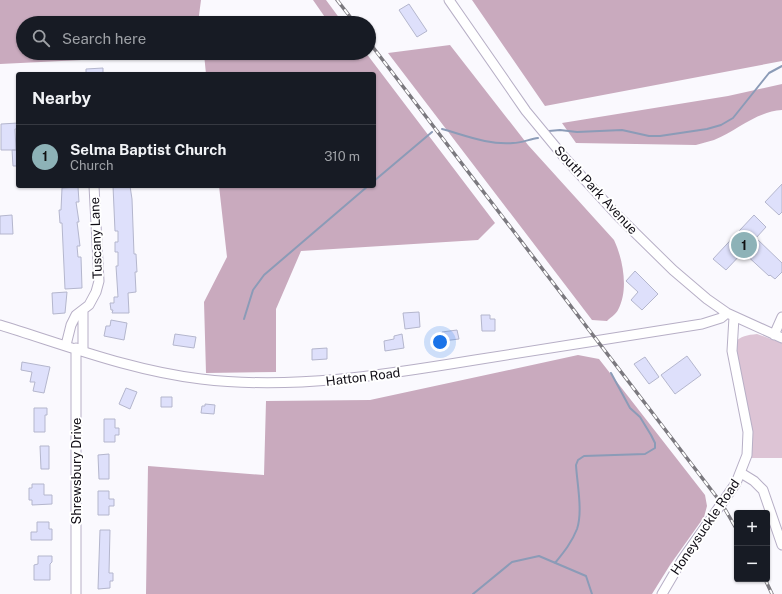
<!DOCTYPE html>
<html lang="en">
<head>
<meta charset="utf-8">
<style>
	body { margin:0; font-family:"Public Sans",sans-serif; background:#242831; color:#f1f3f6 }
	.controls { position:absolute; right:12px; bottom:12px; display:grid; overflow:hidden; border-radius:4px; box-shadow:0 1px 3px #0004 }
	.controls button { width:36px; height:36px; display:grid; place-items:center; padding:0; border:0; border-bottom:1px solid #363941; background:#171b24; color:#f1f3f6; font:20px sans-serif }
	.you { position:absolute; left:440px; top:342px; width:14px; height:14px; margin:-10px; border:3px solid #fff; border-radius:50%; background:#1a73e8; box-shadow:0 0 0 6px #1a73e833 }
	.badge { display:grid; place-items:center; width:26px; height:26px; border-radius:50%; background:#8db2b7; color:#111; font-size:13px; font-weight:700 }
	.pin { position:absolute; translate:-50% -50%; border:2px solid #fff; box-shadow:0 1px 4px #0006 }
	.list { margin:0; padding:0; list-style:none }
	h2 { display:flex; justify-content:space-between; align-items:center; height:52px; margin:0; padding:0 16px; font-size:17px }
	h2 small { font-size:13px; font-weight:400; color:#9ea1a6 }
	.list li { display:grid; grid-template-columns:26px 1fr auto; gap:12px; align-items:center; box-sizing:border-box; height:64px; padding:0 16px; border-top:1px solid #363941 }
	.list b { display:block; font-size:15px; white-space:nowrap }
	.list p { margin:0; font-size:13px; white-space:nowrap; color:#9ea1a6 }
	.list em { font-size:13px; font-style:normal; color:#9ea1a6 }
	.icon { flex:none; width:22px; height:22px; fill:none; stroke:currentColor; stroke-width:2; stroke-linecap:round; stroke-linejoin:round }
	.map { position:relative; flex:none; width:782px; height:594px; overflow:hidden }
	.search { position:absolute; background:#171b24; box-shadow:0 1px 3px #0004; left:16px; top:16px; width:360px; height:44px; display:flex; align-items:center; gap:10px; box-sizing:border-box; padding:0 14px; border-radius:22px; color:#9ea1a6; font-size:15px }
	.panel { position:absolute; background:#171b24; box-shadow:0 1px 3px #0004; left:16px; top:72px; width:360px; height:116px; border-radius:4px }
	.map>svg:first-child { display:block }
	.green { fill:#ddc4d5 }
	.forest { fill:#c9aabe }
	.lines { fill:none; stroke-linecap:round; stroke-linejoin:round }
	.stream { stroke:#8b9bb7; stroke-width:2 }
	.building { fill:#dee0fb; stroke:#b4b6cd }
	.minor-casing { stroke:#b7afc6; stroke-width:11 }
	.minor { stroke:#fff; stroke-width:9 }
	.rail-casing { stroke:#7b797f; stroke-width:3.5 }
	.rail { stroke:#fff; stroke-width:2; stroke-dasharray:6; stroke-linecap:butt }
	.labels { text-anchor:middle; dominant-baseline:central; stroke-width:4; stroke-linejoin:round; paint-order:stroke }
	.street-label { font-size:13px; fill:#0f0c14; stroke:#fff }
</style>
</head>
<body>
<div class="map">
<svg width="782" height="594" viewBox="0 0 782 594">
	<rect width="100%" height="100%" fill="#faf9fe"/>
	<path class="green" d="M757,334l25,9v115h-31l1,-19 -18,-96c7,-7 13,-8 23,-9z"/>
	<path class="forest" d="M0,0h201l-3,23h-175v30h343l129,170 -17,17 -177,11 -25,58v63l-70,1 -2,-71 23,-45 -8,-71h155v-112h-168l-2,-20 -204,10z
		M313,0h13l17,23h-14z
		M472,0h310v61l-237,45z
		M450,45l78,100 86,95c9,19 15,50 4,70 -2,4 -8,8 -11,11l-15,-1 -204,-267z
		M782,84v26c-27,2 -44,20 -68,30 -6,2 -12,3 -18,5l-120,-2 -14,-20 166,-27z
		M578,355l21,4 106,136 2,11 -3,11 -34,48 -18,29h-506l2,-128 116,9 2,-74 104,-1z"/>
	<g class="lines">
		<path class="stream" d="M442,129c25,7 46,16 71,14 8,0 17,-4 25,-5
			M549,131l11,-1 17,2 45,-2 27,6h11l47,-7 14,-4 12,-7 36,-45 13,-7
			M374,181l58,-49
			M244,319l9,-29 11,-15 104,-89
			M555,563c9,-11 17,-21 22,-34 6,-17 0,-46 -1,-64l2,-5 6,-4 61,-2 10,-6v-5l-4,-8 -11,-18 -10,-9 -19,-35
			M473,594l39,-32 27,-6 47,20 6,18"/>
	</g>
	<path class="building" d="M409,4l18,27 -10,6 -18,-27z
		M103,68v6h-17v-5z
		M18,123v6h-3l1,21h-15v-26z
		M12,150h6v16h-5z
		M782,184v28l-3,3 -14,-13z
		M113,186h17l2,13 2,55h2l1,18h-2l1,20 -8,1 1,20h-17l1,-3h-2l-1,-7h4v-6h4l-2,-31h2v-14h-3v-10h3v-11h-3z
		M78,187l1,15h-3l3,20h-2l3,24h-3l1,11h3l1,31 -17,1 -3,-66h-2l-1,-13h2l1,-22z
		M12,215l1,19h-13v-18z
		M754,215l12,12 -10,11 26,25v9l-7,7 -5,-4 -1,1 -26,-24 -17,18 -13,-11z
		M635,271l23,23 -16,16 -11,-10 7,-8 -12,-11z
		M67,292l-2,21 -12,1 -1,-21z
		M419,312l1,15 -15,2 -2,-16z
		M481,315h9v4h5v12h-13z
		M111,320l16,3 -3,17 -20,-4 2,-10h4z
		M457,330l2,9 -16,2 -1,-9z
		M175,334l21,3 -2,11 -21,-3z
		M402,334l2,14 -19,3 -1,-10 10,-2v-3z
		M327,348v11l-15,1v-11z
		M687,356l14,19 -26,19 -14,-19z
		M645,357l14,20 -10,7 -15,-20z
		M22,362l28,5 -6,26 -11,-2 2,-9h-5l2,-10 -11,-2z
		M126,388l11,4 -7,17 -11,-5z
		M161,397h11v10h-11z
		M205,404l10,1 -1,9 -13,-1 1,-7h3z
		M34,408h13v7h-2v17h-11z
		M104,419h11v9h4v7h-4v7h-11z
		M40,446h9v23h-8z
		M109,454v25h-10l-1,-24z
		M32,484h12v11h8v9l-20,1v-5h-3v-12h3z
		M98,491h11v8h5v7h-5v9h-11z
		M37,522h12v7h3v11h-21v-8h6z
		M100,530h10l-1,43h4v8h-3v7l-12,1z
		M38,556h14v6l-2,2v16h-16v-15l4,-1z"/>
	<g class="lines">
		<g class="minor-casing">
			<path id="minor" d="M449,0l77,111 38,46 53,58 56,55 34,29 20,14 55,25
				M0,325c65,20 132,46 201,54 92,11 183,-4 274,-19 76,-12 151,-24 227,-36l19,-6 6,-5
				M774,335l8,-18
				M66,345l5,-20 5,-10 13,-10 7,-13 3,-11 -5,-95
				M76,348v246
				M83,350v-40
				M741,473l13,8 9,9 19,55
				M662,594l20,-34 54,-77 11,-28 1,-23 -16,-81 2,-34"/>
		</g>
		<use href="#minor" class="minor"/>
		<g class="rail-casing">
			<path id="rail" d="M337,0l18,23
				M369,42l353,462 15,26
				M765,579l7,15"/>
		</g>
		<use href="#rail" class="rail"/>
	</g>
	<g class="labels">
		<g class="street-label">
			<text transform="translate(596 190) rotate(47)">South Park Avenue</text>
			<text transform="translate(96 238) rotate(-92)">Tuscany Lane</text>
			<text transform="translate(363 377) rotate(-7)">Hatton Road</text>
			<text transform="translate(76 471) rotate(-90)">Shrewsbury Drive</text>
			<text transform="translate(705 527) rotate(-56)">Honeysuckle Road</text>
		</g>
	</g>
</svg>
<div class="controls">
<button>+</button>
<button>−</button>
</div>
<div class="you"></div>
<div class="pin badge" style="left:744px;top:245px">1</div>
<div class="search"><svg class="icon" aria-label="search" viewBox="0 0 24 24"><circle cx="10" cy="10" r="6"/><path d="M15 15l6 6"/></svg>Search here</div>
<section class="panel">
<h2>Nearby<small></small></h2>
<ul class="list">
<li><span class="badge">1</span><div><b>Selma Baptist Church</b><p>Church</p></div><em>310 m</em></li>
</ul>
</section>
</div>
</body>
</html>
